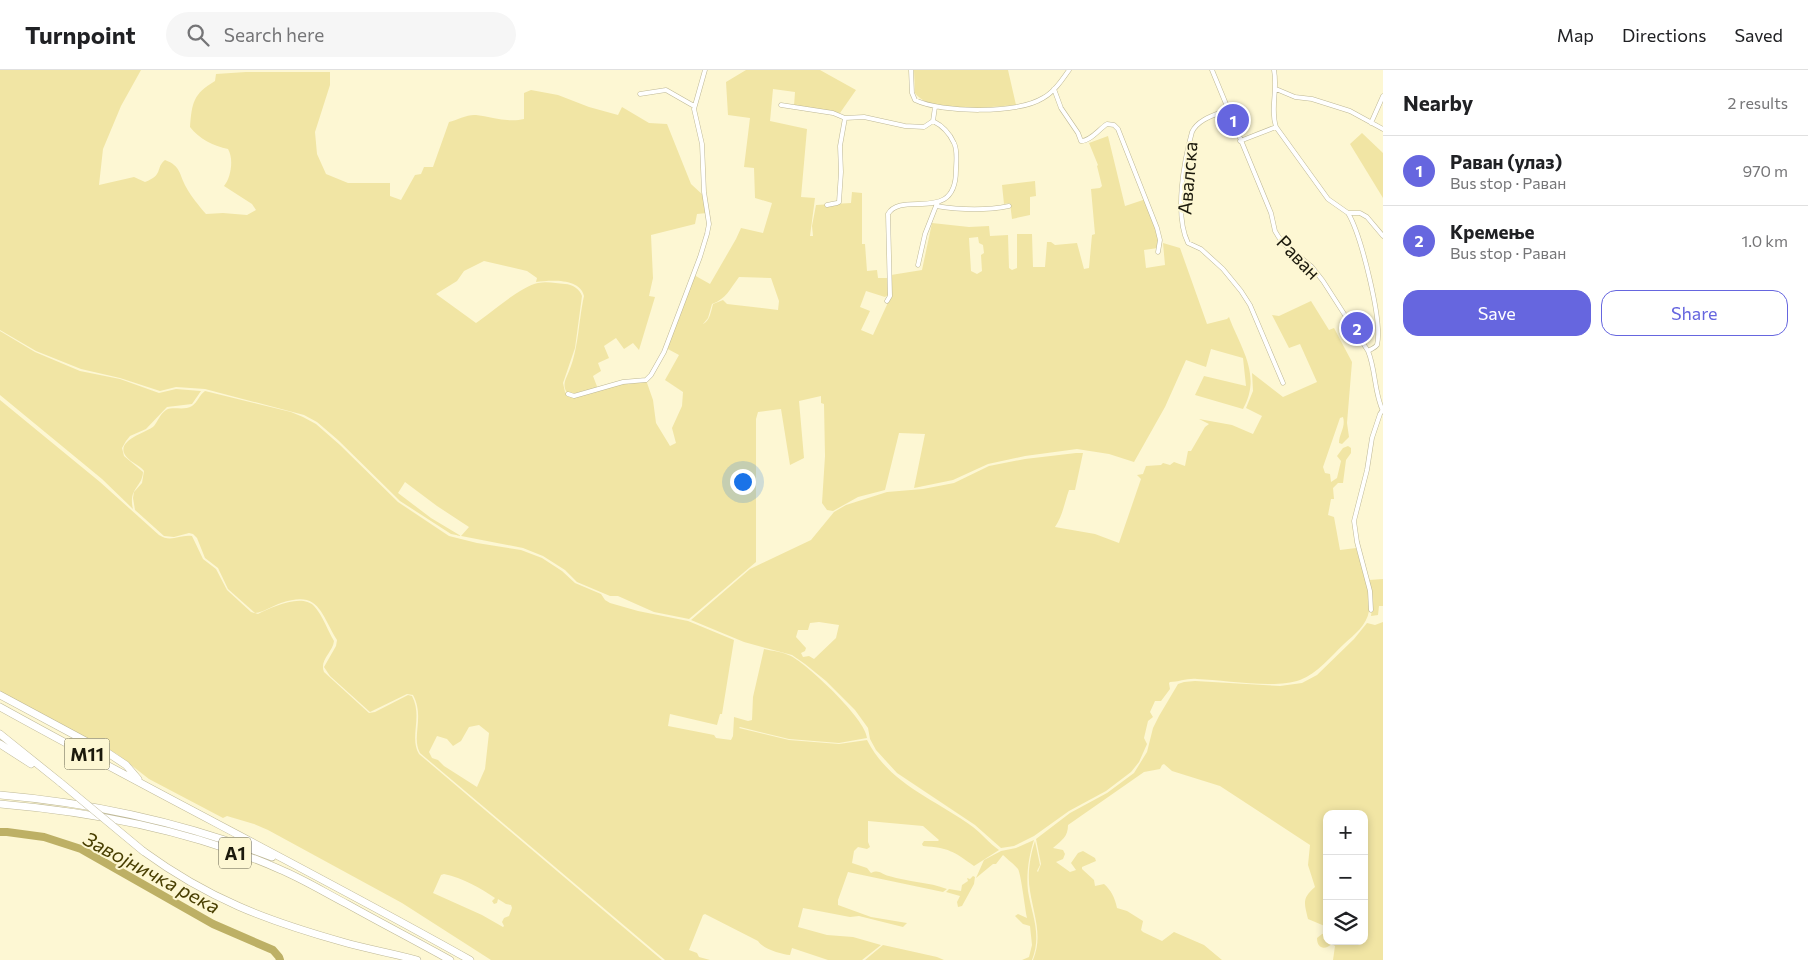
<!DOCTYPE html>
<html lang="en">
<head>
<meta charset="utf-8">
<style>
	body { margin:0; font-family:Commissioner,sans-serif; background:#f6f6f6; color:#202124 }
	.controls { position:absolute; right:15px; bottom:15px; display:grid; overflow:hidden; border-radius:10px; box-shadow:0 2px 8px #0003 }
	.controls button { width:45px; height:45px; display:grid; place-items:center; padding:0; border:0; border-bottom:1px solid #e0e0e0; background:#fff; color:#202124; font:25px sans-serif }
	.you { position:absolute; left:742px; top:411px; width:18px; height:18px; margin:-12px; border:4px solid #fff; border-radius:50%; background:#1a73e8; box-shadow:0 0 0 8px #1a73e833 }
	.badge { display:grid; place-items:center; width:32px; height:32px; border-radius:50%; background:#6666df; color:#fff; font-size:16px; font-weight:700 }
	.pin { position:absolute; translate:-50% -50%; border:2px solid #fff; box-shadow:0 1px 5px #0006 }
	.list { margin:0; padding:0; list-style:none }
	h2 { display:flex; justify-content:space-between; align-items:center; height:65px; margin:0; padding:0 20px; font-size:21px }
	h2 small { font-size:16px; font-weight:400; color:#757577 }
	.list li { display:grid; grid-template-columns:32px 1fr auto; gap:15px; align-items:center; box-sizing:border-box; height:70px; padding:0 20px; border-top:1px solid #e0e0e0 }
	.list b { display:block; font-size:19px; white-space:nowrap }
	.list p { margin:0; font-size:16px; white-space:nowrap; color:#757577 }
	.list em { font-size:16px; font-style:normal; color:#757577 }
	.actions { display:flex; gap:10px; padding:15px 20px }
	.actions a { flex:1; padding:11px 0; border:1px solid #6666df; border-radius:15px; text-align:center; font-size:18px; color:#6666df }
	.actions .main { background:#6666df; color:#fff }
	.icon { flex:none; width:28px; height:28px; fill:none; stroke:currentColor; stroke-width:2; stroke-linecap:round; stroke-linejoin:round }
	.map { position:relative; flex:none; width:1383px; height:890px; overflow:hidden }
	header { display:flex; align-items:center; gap:30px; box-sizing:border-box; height:70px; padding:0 25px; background:#fff; border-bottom:1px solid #e0e0e0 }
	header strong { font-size:24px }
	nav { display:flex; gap:28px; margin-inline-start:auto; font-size:18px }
	.search { width:350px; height:45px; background:#f6f6f6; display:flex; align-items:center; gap:12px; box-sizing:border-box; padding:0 18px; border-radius:28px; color:#757577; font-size:19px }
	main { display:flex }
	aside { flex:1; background:#fff }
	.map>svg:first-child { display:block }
	.green { fill:#f1e5a4; fill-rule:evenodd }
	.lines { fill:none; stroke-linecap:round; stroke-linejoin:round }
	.river { stroke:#bdb065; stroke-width:8 }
	.street-casing { stroke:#beb896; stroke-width:5 }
	.highway-casing { stroke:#beb896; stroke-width:8 }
	.street { stroke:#fff; stroke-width:4 }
	.highway { stroke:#fff; stroke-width:7 }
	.highway-bridge-casing { stroke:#beb896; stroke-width:8; stroke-linecap:butt }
	.highway-bridge { stroke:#fff; stroke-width:7 }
	.labels { text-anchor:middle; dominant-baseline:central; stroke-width:4; stroke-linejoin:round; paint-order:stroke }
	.shield { fill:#fdf7d3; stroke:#5f5c48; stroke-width:1 }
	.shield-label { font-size:18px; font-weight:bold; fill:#1b190c }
	.street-label { font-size:19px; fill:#1b190c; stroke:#fdf7d3 }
	.water-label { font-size:20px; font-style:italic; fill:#483e00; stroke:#fdf7d3 }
</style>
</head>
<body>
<header>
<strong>Turnpoint</strong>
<div class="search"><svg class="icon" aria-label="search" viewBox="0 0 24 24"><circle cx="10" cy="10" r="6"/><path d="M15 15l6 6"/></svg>Search here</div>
<nav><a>Map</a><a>Directions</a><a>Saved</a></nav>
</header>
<main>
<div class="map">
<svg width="1383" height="890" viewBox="0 0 1383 890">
	<rect width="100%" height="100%" fill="#fdf7d3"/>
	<path class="green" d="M0,0h141l-20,36 -18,43 -4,36 35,-8 11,5c19,-7 10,-14 20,-22 16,6 14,14 21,27 5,9 13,19 20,27l17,-1 24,2 9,-5 -4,-6 -28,-18c7,-8 10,-27 4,-37 -14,-3 -29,-10 -38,-22 2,-24 3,-33 25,-46l1,-7 30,-2h84v13l-15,47 2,22 9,20 22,9h42v13l11,4 14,-25 6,-1 3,-7h9l16,-45c8,-2 19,-8 27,-7 16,2 33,8 48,4v-26l7,-3 27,5 31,12 29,8 4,-8 27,16 18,1 24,60 13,12 3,17 -10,1 -2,10 -44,11 2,43 -4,18 6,1 -16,53 -6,-7 -9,6 -8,-11 -12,8 5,12 -11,5 3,8 -8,5 5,13 -24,7 -6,-2c-5,-6 -4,-12 -1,-18 12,-25 11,-53 17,-80 -4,-18 -33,-16 -48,-14l1,-4 -10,-7 -43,-10 -20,10 -7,10 -21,13 40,29c15,-10 45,-37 62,-40 8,-2 18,0 27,1 7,0 15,5 17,12l-7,52 -12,35 2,9 5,5 53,-14 23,-3 7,20 3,23 14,23 6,-3 -4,-15 10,-22 1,-14 -18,-12 14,-25 -13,-7 28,-73 16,9 26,-45 5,-11 22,5 9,-30 -17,-5 -1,-30 -10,-1 6,-49 -22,-3 -2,-33 20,-12h74l36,20 -16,23 -46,-7 1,-14 -22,-3 -3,32 37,8 -6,68 14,1 -5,38h3l-1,-10 4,-21 35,-2 1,-11 10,1v51h3l2,27 10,-1 1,8h9l1,17 -3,2 -19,-6 -6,16 10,4 -9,19 12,5 18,-39v-21l31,-5 10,-47 37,4 20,-1 1,10 18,-1 1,33 3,2 5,-2v-34h15l1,33h12l2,-25h4l4,3 22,-2 7,26 5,-1 3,-33 3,-1 -4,-45 9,-1 2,-2 -5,-20 1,-1 -9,-22 19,-7 17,70 21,-7 12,37v12l-14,2 2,18 19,-3 -2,-22 17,5 27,76 20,-5 2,-2c12,32 33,58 14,92l-48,-14 9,-19 42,10 -3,-28 -32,-9 -5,18 -20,-7 -21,47 -31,55 -25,-8 -32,-5 -52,7 -37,8 -35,16 -39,8 11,-54 -26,-1 -14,57 -27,7 -25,14 -6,-1 -5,-7 3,-47 -1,-52 -3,-1v-7l-22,5 5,57 -14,7 -9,-56 -23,3 -2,7v143l-67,57 -35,-7 -36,-16h-8l-33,-14 -12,-12 -22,-14 -20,-8 -72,-14 -51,-33 -62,-61 -21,-18 -13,-7 -99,-26 -29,-2 -16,4 -40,-13 -39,-9 -45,-18 -36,-21zM978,167l1,6 4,2 1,8 -3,2 1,16 -5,3 -6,-3 -2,-33zM739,207l32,1 8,23 -1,9 -51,-6 -4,-4 -10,4c-2,7 -3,17 -10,20l5,-6 4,-14c14,-5 18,-15 27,-27zM405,412l32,24 32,21 -8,9 -30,-18 -33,-25z
		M914,0h94l8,35c-24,2 -86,10 -101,-12z
		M1362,63l21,20v45l-33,-54z
		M1035,111l1,15 -6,1v18l-18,4 -2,-16 -6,1 -2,-19z
		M1311,231l18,29 5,-2 18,34 -5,61 2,14 -7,7 -3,-1c0,-9 7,-16 4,-26l-3,1 -17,49 2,6 5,1 1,8 6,-4 4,-17 -4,-5 6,-8 5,-2 3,2v5l-5,7 -3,23h-5l-5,5 1,11h-3l-3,16 6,2 6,33 16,-2c6,19 17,43 13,63 -2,14 -15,24 -25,33 -14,13 -26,29 -44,36 -25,9 -76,0 -103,-1 -10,-1 -18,3 -27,3l-1,1 1,6 -9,12h-6l-5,11 3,5 -5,4 -4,17 3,6 -8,18 -8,10 -25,19 -37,20 -35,25 -20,10 -13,2 -26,-23 -78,-52 -21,-23 -6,-11 -2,-11 -13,-18 -29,-29 -21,-17 -13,-9 -48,-13 -53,-22 59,-51 61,-29 23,-28 12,-7 41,-13 36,-3 31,-6 35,-17 36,-7 51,-6h7l-8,37h-6c-5,14 -6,25 -14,37l40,7 24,9 22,-64 -4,-4 6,-1 3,-8 15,-1 2,-2 7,2 4,-3 11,4 3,-15h3l14,-24 4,-3 -10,-5 33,6 21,9 9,-18 -16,-8 7,-17 -1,-18 31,24 34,-15 -17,-38 -11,4 -17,-33 7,1zM819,552l20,3 -3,13 -22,21 -5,-3 -6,1 -2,-4 4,-2 1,-3 -10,-11 2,-7h10l2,-7z
		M0,261l35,21 45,19 40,8 39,14 17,-4 25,2 -9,13 -25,3 -21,22 -16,7 -4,5 -4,7 2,8 19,16c-1,16 -15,16 -10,37l-31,-30 -102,-84z
		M205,321l86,21 12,5 13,7 24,21 58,57 51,34 28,7 44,7 21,8 20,13 13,12 26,11 4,6 5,3 28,8 50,10 46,19 -12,74h-2l-3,11 -47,-11 -2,12 46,9 2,3 15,2 2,-4 1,-19 14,4 4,-1 1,-23 11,-48c9,2 19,3 27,7 17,9 75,63 76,82l-28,5 -50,-4 -49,-12 -1,1 50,12 50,4 28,-4c22,44 68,59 106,87 9,7 16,16 26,23l-25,16c-21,-15 -25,-18 -51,-20l-1,-2 2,-3h14l1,-1 -16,-14 -55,-5v21l2,5 -3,2 -9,-2 -4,4 -2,12 15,5 4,5c8,-4 10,1 18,3 19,6 40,6 58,13l-4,3 -95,-20 -10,28v5l33,12 36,6 -4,4 -44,-11 -9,1 -47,-9 -5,19 29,8 26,2 28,8 -19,15h-34l-36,-12 -2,7c-9,-1 -27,-6 -32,-14l-53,-27 -2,1 -14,35 8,3 2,4 11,3h-45l-245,-207c-9,-16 5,-36 -7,-58l-6,-1 -37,18 -40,-36 -6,-9 12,-21 1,-6c-17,-28 -18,-50 -56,-37 -9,3 -17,9 -26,10l-27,-24 -10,-21 -13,-10 -8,-20 -4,-4 -4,-1 -15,4 -10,-1 -29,-26 -2,-12 1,-6 8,-9 2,-12c-4,-6 -17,-10 -20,-18 -5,-14 22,-20 30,-27 4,-5 6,-12 12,-16 7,-4 18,1 26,-4 6,-4 7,-11 13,-15zM479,655l10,8 -4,36 -8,18 -33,-21 -6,-6 -6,-2 -3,-6 8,-16 10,3 6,7 8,-5 8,-14z
		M0,330l100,82 59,53c12,8 21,-1 33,1l11,23 13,10 11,21 24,22 7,2c13,-6 43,-21 56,-8 8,8 14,25 20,35 -1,11 -15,19 -10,31l45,41 6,-1 33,-17 4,1c11,21 -3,41 7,58l243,206h-171l-89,-57 -134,-73 -14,-6 -27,-8 -4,2 -74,-39 -32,-25 -117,-61zM444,804c19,4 36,14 51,24l-3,3 2,3 3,-1 1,-4 8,5 5,1 1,3 -3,8 -5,2 -2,4 2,4 -1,1 -21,-12 -49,-22 8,-18z
		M1383,509v27h-4l-1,9 -7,1 2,-14 -4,-22z
		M1383,552v338h-50l2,-14 -3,-2c-7,6 -15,5 -15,-6l5,-4 5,-1v8h37v-127h-37v113l-19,-8c-4,-16 -6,-21 7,-32l-7,-22 2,-20 -90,-59 -48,-15 -8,-7 -2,1 -2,4 -16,3 -76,53c0,12 -6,15 -15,23l10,2 2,4 -2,5 -7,3 14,10 6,-2 -5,-7 7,-10 5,-2 12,7 1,3 -14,6v2l12,11 1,6 9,-2c7,6 11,14 13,24l10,3 16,10 -2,9 2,2 19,9 12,-9 30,13 18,15h-189c10,-24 1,-44 -3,-69 -3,-16 0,-35 5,-50l5,24 -3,6 1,1 3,-8 -5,-25 34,-26 37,-20 27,-20 13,-21 6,-24 6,-12 19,-32 6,-2 11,-1 85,5 22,-3 15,-8 37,-36 13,-16 8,2z
		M1034,770c-5,15 -8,34 -6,51 4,25 14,43 4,69h-10l7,-3 3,-12 -2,-19 -7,-2 -8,-8 3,-2 9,4c-2,-10 -6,-44 -9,-49 -3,-4 -11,-10 -15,-14l-7,9h-3l-17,14 8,-18 17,-9 15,-3z
		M973,806l2,1 -1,7 -12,22 -4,1 -1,-5 3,-6 -14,-4 3,-3 12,2 1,-6 6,-4 -1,-3 3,1z
		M883,875l54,12 7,3h-79z"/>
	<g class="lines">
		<path class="river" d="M0,762h7l37,5 37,12 132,75 60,26 6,7 1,3"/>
		<g class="street-casing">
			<path id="street" d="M911,0l1,23 3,7c27,13 102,14 128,-2 11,-6 19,-18 26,-28
				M1212,0l59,143 4,18 3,5 5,7 29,24 11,14 45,70c8,19 6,42 15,60
				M1274,0c4,20 -4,38 2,57l52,72 20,14h12l7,4 16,19
				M1054,19l7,19 17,25 3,8c10,0 18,-12 26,-17l7,1 4,4 39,99 3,12 -2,12
				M1276,19l19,8 17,2 38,12 33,18
				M640,24l26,-4 28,16
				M781,35l52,8 12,5 19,-1 41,9 19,1 9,-6 2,-14
				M1227,40c-12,5 -29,9 -35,22 -8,29 -18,82 -4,111l13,6 22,20 18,22 9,14 33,78
				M1371,53l12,-27
				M1240,71l36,-14
				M938,132l-2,4c25,4 48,5 73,0
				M827,135l10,-2 2,-1 2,-30 -1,-26 5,-28
				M1348,143c13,22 35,109 29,132 -2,3 -6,4 -9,6
				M918,195l7,-31 11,-28
				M887,231l3,-5 -2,-82c14,-24 68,11 68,-44 0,-8 2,-19 -2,-27 -4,-9 -11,-17 -21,-22
				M568,324l6,2 49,-14 23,-2 5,-5 13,-23 36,-95 7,-23 2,-10 -5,-32 -2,-48 -8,-35 11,-39
				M1371,540l-1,-19 -13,-49 -3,-21 13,-51 5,-32 8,-24 2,-3"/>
		</g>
		<g class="highway-casing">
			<path id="highway" d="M0,625l108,58 18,12 12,14
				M0,637c155,86 315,166 470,253
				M0,664l61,49
				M0,674l31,20
				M0,725c93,8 185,28 272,62
				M0,734c93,8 193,27 279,65 24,10 45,23 68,35 34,19 69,37 103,56
				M143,781c66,48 122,69 200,91 24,7 49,11 74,18"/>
		</g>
		<use href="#street" class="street"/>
		<use href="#highway" class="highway"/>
		<g class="highway-bridge-casing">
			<path id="highway-bridge" d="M61,713l82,68"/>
		</g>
		<use href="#highway-bridge" class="highway-bridge"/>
	</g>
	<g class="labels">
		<g class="shield">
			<rect x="64.5" y="668.5" width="45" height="31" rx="4"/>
			<rect x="219" y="767.5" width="32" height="31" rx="4"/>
		</g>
		<g class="shield-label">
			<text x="87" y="684">M11</text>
			<text x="235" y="783">A1</text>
		</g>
		<g class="street-label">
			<text transform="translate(1187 108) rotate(-85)">Авалска</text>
			<text transform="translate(1299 187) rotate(46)">Раван</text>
		</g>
		<g class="water-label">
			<text transform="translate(152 802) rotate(28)">Завојничка река</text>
		</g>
	</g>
</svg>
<div class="controls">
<button>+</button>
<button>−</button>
<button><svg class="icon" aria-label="layers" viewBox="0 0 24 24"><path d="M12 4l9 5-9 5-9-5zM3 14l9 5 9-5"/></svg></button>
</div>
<div class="you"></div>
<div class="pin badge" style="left:1233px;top:50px">1</div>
<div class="pin badge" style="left:1357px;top:258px">2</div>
</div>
<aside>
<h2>Nearby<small>2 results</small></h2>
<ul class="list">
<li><span class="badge">1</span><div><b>Раван (улаз)</b><p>Bus stop · Раван</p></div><em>970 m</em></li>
<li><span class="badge">2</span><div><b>Кремење</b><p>Bus stop · Раван</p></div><em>1.0 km</em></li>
</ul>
<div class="actions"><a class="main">Save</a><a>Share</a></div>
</aside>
</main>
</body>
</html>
